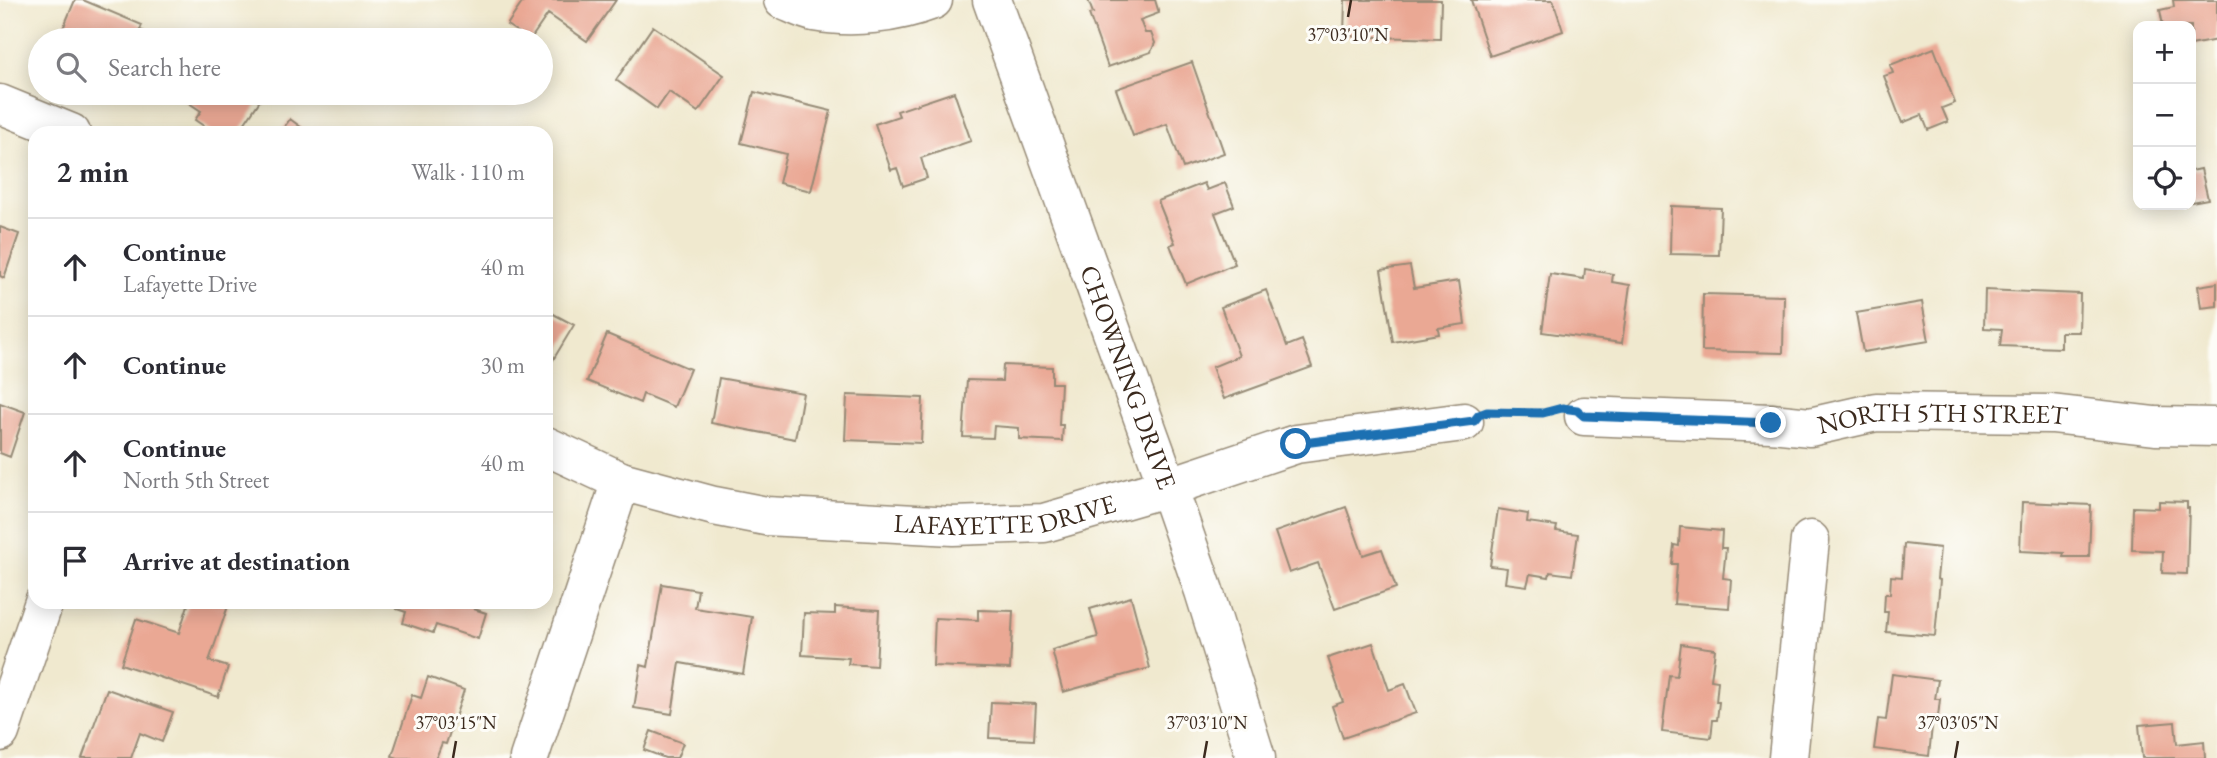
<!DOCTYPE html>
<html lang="en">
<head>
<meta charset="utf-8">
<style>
	body { margin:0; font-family:"EB Garamond",serif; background:#f7f7f7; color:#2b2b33 }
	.controls { position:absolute; right:21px; top:21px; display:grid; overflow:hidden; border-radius:14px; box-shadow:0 4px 18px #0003 }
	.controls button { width:63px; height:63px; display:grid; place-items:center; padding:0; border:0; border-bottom:2px solid #e1e1e2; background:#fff; color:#2b2b33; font:35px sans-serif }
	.stop { position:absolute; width:21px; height:21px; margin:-16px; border:5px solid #1f6fb2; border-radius:50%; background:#fff }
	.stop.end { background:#1f6fb2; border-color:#fff; box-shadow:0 2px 7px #0008 }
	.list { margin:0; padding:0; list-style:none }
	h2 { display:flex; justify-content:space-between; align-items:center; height:91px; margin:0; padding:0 28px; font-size:30px }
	h2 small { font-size:23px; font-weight:400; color:#7c7c81 }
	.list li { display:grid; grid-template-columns:46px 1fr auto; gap:21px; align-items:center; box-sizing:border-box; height:98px; padding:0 28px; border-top:2px solid #e1e1e2 }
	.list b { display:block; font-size:26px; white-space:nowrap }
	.list p { margin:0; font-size:23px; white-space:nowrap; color:#7c7c81 }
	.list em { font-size:23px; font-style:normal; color:#7c7c81 }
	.icon { flex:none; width:38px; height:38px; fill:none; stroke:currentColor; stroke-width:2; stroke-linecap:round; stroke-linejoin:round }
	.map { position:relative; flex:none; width:2217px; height:758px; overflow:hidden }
	.search { position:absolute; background:#fff; box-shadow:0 4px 18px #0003; left:28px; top:28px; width:525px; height:77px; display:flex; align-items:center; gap:18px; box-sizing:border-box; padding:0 24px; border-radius:38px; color:#7c7c81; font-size:26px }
	.panel { position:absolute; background:#fff; box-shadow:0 4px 18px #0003; left:28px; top:126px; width:525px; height:483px; border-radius:21px }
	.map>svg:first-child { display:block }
	.building { fill:#eaa894 }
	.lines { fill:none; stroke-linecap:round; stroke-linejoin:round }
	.minor-casing { stroke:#968a76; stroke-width:41 }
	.path { stroke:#968a76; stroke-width:4.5; stroke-dasharray:2 5; stroke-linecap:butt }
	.minor { stroke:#fff; stroke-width:38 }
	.route { stroke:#1f6fb2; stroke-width:9 }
	.ticks { fill:none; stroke:#3b2a1e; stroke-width:2.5 }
	.labels { text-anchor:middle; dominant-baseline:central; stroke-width:6; stroke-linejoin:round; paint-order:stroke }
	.street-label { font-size:26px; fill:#3b2a1e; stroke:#fdfcf7 }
	.ticks-label { font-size:18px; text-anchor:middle; fill:#3b2a1e; stroke:#fdfcf7; stroke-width:6; stroke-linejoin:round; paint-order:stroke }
</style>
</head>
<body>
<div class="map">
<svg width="2217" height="758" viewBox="0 0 2217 758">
	<rect width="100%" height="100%" fill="#fdfcf7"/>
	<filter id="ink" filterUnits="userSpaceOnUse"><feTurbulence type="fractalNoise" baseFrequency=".0143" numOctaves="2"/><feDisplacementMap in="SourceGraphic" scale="14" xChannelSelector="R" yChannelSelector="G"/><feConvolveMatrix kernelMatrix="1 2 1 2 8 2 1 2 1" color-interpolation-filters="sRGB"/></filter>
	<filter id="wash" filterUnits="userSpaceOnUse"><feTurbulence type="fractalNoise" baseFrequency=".00686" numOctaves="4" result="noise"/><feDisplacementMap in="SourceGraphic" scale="28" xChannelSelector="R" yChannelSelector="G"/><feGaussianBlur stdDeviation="1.57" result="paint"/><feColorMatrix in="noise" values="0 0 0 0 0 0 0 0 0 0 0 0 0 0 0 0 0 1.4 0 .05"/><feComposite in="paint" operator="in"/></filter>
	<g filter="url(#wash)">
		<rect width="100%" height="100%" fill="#f0e9cf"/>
		<g id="blocks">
			<path class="building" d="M75,0h8l59,25 -2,5 20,8 -1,2h-95l-5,-2z
				M524,0h92l-29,41 -39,-27 -18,26 -23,-15z
				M1088,0h67l4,13 -19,7 5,13h6l4,10 -4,9 -43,15 -19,-53 4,-1z
				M1345,0h96l-1,39 -96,-3z
				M1471,0h82l10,31 -73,25z
				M2173,0h44v40l-26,5v-19h-28l-3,-16 14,-3z
				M653,26l71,49 -26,37 -29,-20 -12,17 -41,-29z
				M1934,48l21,55 -13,5 6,14 -20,8 -6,-15 -20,8 -18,-47 9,-3 -3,-8z
				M1192,62l32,91 -41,15 -16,-44 -34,12 -17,-47z
				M754,92l77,19 -20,80 -32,-8 7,-29 -45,-11z
				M954,92l17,49 -50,17 6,20 -24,8 -6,-18 -6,2 -16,-46 24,-8 -2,-5z
				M179,93h73l9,6 -23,34h-24l-19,-13 6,-9 -24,-16z
				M290,119l19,14h-29z
				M2201,169l7,30 -17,3v-31z
				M1204,183l3,7 18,-7 9,23 -19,7 20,51 -49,20 -16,-39 5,-2 -17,-42z
				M1671,206l50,2 -2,47 -49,-1z
				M0,227l19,7 -15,44 -4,-2z
				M1410,266l4,22 45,-7 6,43 -27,4 1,6 -46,8 -12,-72z
				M1585,269l28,5 -1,8 18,3 -8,58 -80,-11 8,-58 34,5z
				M2217,283v23l-16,2 -3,-22z
				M1266,290l21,56 15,-6 10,27 -88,32 -12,-32 27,-11 -18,-49z
				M1985,290l95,4 -1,38h-18v16l-61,-2 2,-17 -18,-1z
				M1703,294l81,2 -1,57 -81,-2z
				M1922,302l7,39 -66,11 -7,-39z
				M546,310l28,15 -21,35 -7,-4z
				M607,334l83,35 -16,38 -31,-13 -3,9 -53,-22z
				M1003,365l49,2v16h9l-2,42h4l-1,16 -43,-2v-11l-25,-2 -1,12 -30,-1 4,-57 35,1z
				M719,378l84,15 -8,46 -84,-16z
				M847,395l76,3 -2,45 -76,-3z
				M0,403l25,9 -15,45 -10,-4z
				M2159,501l28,1v6h2l-2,66 -25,-1 1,-22 -31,-1 1,-43 26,1z
				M2022,502l69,3 -2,52h-26l1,-4 -44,-2z
				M1346,507l17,48 19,-6 14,39 -61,21 -17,-46 -29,10 -14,-41z
				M1498,509l30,5 -1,8 30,4 -1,5 22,3 -6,41 -22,-3 -1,5 -19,-3 -3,12 -22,-3 2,-15 -17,-2z
				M1680,527l42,4 -1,17h5l-3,30 8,1 -2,29 -55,-4 3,-40h-5l2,-19 5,1z
				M1904,544l36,4 -3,31 3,1 -5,56 -49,-4 2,-20h-4l1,-18h5l1,-18 11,1z
				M662,584l36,6 -3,18 57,9 -9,57 -63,-11 -8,51 -38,-6 7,-43 7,2z
				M1131,597l19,71 -87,24 -11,-42 46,-13 -8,-28z
				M189,602h28l11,4 -19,55 19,6 -10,30 -97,-33 15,-45 43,14z
				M399,602h77l-2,7 12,4 -8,26 -42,-14 -3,8 -30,-10 3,-11 -9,-3z
				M835,607l44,3 -3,56 -28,-2 1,-6 -47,-3 2,-42 31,1z
				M978,610l35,1 -3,58 -77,-3 2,-48 43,2z
				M1373,643l16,47 16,-6 11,29 -73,25 -11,-32 11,-4 -15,-44z
				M1681,644l34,5 -4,31 7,1 -2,21h3l-2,18h-4l-2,18 -49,-6 7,-57 8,1z
				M1892,674l46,6 -3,19h5l-2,18 -5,-1 -4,40 -55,-7 4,-30 8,1z
				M428,677l36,13 -18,54 -4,-1 -6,15h-38l-6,-2 20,-61 9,3z
				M107,689l66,23 -11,30 -22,-9 -9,25h-49z
				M991,702l45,2 -2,36 -45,-2z
				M2175,722l2,22 27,-3 1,17h-63l-3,-33z
				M651,731l32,12 -6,15h-12l-21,-8z"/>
		</g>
	</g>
	<g filter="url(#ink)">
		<use href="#blocks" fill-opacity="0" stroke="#968a76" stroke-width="2"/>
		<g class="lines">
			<g class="minor-casing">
				<g id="minor">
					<path d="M783,0c10,4 20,10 31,12 39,7 82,2 119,-12"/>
					<path id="s1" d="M992,0l176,487 36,104 52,167"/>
					<path d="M0,104l71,29"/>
					<path id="s2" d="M1584,416l187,7 39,4 66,-15 176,2 103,12 62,1"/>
					<path id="s3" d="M546,446l75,35 93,25 52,10 187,10 91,-3 124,-36 128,-43 168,-22"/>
					<path d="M0,732l44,-130"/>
					<path d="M529,758l92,-277"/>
					<path d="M1788,758l22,-218"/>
				</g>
			</g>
			<path class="path" d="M1496,412l54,-1"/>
			<use href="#minor" class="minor"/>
		</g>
	</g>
	<g class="lines" filter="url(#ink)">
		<path class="route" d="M1296,444l178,-23 5,-6 8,-3 56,1 19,-5 15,2 7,6 187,7"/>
	</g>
	<path class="ticks" d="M1348,17l3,-17M453,758l3,-17M1204,758l3,-17M1955,758l3,-17"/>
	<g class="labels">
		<g class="street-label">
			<text stroke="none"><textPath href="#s1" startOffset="401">CHOWNING DRIVE</textPath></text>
			<text stroke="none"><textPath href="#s2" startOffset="360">NORTH 5TH STREET</textPath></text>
			<text stroke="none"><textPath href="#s3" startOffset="472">LAFAYETTE DRIVE</textPath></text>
		</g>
	</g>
	<g class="ticks-label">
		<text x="1348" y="41">37°03'10"N</text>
		<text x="456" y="729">37°03'15"N</text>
		<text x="1207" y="729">37°03'10"N</text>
		<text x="1958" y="729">37°03'05"N</text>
	</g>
</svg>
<div class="controls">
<button>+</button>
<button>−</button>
<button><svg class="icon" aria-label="locate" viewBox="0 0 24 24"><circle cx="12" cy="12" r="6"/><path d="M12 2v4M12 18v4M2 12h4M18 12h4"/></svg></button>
</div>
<div class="stop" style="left:1296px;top:444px"></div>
<div class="stop end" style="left:1771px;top:423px"></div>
<div class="search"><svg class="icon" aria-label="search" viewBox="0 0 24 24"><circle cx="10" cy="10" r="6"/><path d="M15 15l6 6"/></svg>Search here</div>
<section class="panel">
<h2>2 min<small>Walk · 110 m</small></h2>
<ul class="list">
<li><svg class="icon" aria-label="ahead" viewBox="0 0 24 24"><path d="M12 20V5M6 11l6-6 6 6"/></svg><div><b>Continue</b><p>Lafayette Drive</p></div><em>40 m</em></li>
<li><svg class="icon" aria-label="ahead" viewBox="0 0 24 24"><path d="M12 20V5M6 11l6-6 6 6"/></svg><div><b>Continue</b></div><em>30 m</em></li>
<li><svg class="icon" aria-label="ahead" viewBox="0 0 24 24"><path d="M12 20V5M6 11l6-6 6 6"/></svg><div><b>Continue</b><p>North 5th Street</p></div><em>40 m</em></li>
<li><svg class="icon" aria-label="arrive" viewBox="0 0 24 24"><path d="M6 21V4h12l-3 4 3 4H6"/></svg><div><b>Arrive at destination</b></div></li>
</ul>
</section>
</div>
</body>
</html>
